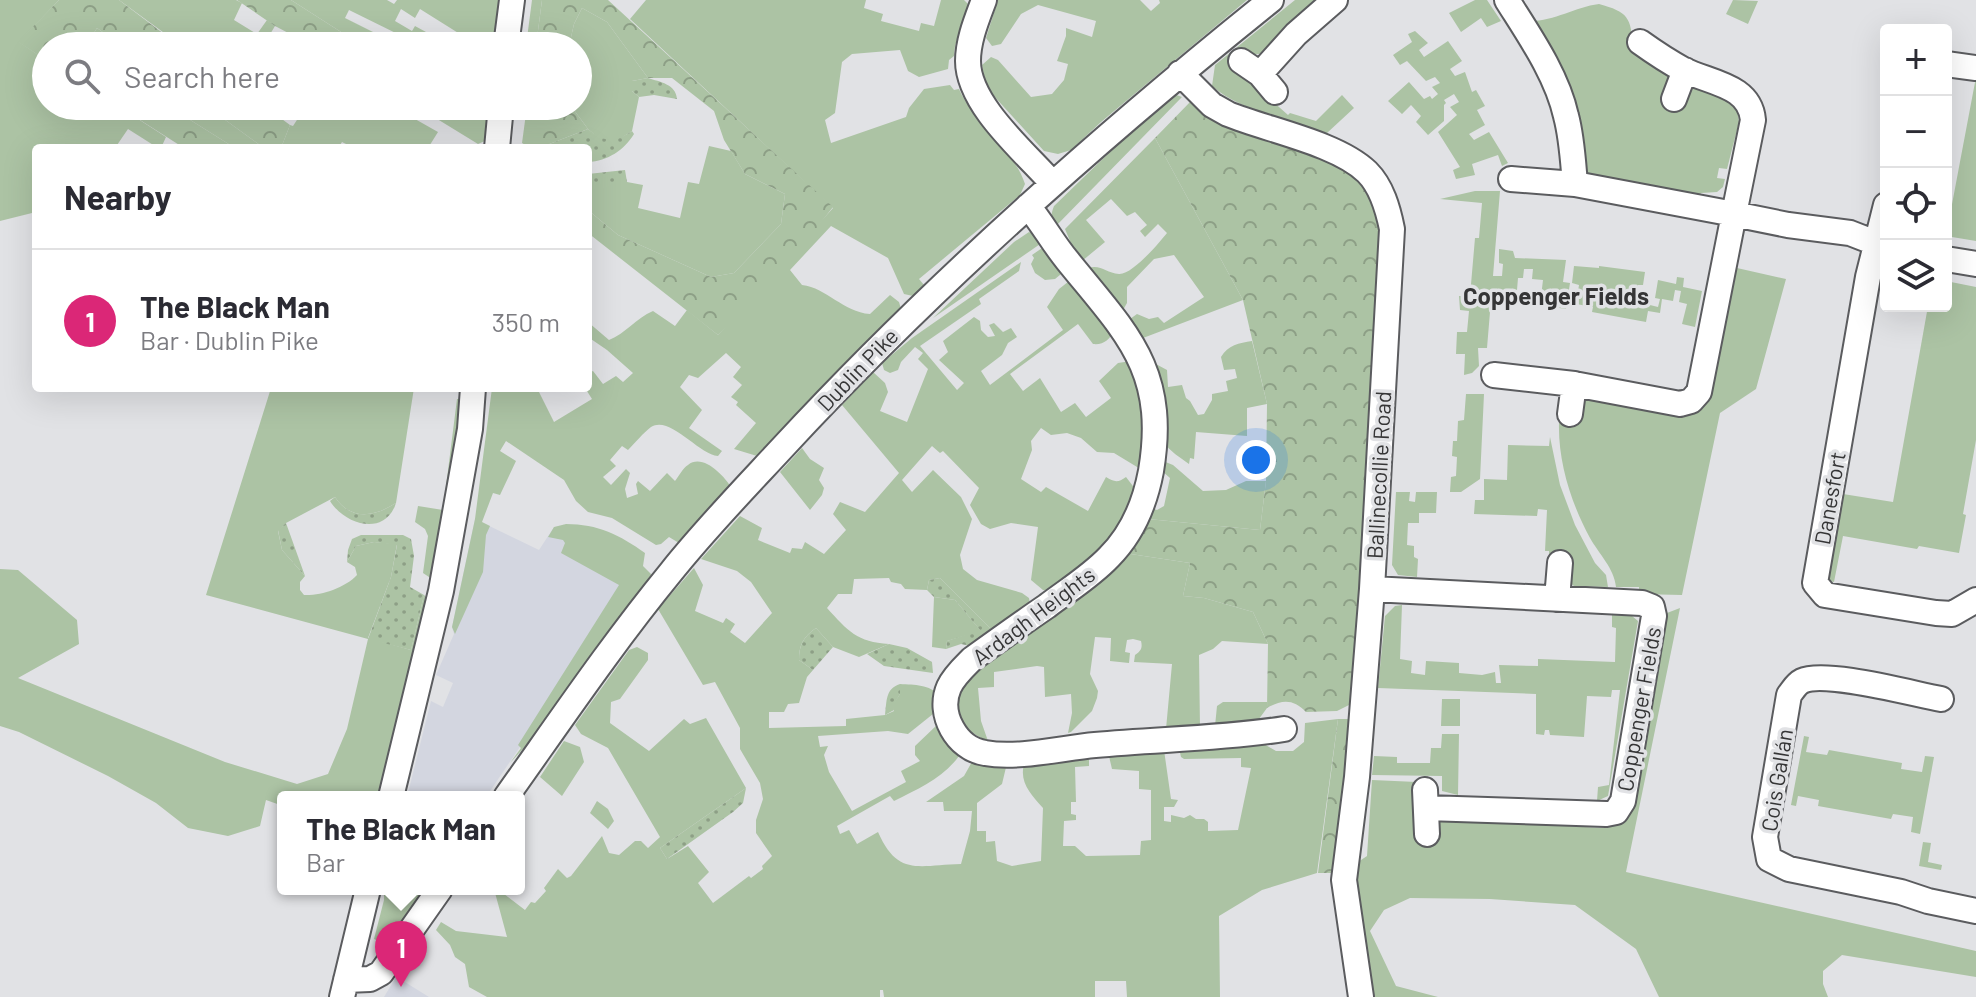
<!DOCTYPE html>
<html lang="en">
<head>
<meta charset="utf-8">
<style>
	body { margin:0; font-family:Barlow,sans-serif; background:#f7f7f7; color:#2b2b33 }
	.controls { position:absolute; right:24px; top:24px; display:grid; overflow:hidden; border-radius:8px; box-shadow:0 8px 32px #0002 }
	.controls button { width:72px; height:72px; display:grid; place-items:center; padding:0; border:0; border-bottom:2px solid #e1e1e2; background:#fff; color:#2b2b33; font:40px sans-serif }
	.you { position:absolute; left:1256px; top:460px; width:28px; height:28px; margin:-20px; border:6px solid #fff; border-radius:50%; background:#1a73e8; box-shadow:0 0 0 12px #1a73e833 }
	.badge { display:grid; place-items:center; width:52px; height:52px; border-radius:50%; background:#db2777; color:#fff; font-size:26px; font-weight:700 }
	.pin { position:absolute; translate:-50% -66px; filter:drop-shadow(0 2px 4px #0008) }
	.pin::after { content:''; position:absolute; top:42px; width:28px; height:24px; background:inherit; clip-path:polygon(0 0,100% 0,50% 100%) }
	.popup { position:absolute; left:277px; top:791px; width:248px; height:104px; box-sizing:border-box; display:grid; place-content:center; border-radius:8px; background:#fff; filter:drop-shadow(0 2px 6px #0005); font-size:26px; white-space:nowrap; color:#7c7c81 }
	.popup b { font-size:30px; color:#2b2b33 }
	.popup::after { content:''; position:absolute; left:50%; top:100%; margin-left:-16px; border:16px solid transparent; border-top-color:#fff }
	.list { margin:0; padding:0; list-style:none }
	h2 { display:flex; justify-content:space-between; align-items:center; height:104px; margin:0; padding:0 32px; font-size:34px }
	h2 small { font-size:26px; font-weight:400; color:#7c7c81 }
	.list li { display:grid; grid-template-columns:52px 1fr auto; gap:24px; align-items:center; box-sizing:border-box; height:144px; padding:0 32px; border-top:2px solid #e1e1e2 }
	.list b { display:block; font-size:30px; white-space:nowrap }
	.list p { margin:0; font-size:26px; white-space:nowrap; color:#7c7c81 }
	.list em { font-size:26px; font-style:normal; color:#7c7c81 }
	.icon { flex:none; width:44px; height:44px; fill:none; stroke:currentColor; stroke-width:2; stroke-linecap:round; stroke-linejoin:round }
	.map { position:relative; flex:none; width:1976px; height:997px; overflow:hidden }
	.search { position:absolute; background:#fff; box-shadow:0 8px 32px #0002; left:32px; top:32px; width:560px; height:88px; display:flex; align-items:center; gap:20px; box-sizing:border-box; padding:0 28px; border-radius:44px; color:#7c7c81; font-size:30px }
	.panel { position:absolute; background:#fff; box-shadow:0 8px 32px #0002; left:32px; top:144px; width:560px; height:248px; border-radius:8px }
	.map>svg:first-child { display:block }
	.built { fill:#d3d6e0 }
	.grass { fill:#acc3a4 }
	.forest { fill:url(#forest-crowns) }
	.park { fill:url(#park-dots) }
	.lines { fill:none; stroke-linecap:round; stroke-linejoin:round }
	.minor-casing { stroke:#5b5c5f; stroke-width:28 }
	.minor { stroke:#fff; stroke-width:24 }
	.labels { text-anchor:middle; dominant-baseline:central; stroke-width:7; stroke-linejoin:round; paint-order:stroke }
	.street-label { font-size:22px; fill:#353536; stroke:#e1e2e5 }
	.neighbourhood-label { font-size:24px; font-weight:bold; fill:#353536; stroke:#e1e2e5 }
</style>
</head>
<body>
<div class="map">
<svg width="1976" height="997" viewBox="0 0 1976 997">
	<defs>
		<pattern id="forest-crowns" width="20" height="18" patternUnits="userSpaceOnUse" patternTransform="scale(2)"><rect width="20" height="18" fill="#acc3a4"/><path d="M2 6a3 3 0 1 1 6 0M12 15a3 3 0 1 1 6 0" fill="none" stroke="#8d9f86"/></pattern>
		<pattern id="park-dots" width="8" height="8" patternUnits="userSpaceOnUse" patternTransform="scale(2)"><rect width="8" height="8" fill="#acc3a4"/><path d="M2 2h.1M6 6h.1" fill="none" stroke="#8d9f86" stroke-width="1.8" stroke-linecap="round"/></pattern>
	</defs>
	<rect width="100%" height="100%" fill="#e1e2e5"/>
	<path class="built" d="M475,519l64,31 15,-23 84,46 -152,224h-79l24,-96 12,6 10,-24 -17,-8 18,-41 -2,-7z
		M396,977l4,2 29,18h-45z"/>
	<path class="grass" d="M0,0h59l-40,42 27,18v46h72l48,31 -5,11h-3l-30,-19 -13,19h-79v64l-36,9z
		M119,0h117l6,3 -8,17 23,14 10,-14 8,6 -12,20h-81z
		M291,0h96l7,4 3,-4h105l-10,46h-13l-59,-37 -5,9 -14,-9 -6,12 17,10 3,-5 22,12 -5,8h-10l-73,-36 -4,8 56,28h-38z
		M532,0h10l-6,46h-10z
		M646,0h220l-2,8 19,6 -2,7 38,10 2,-8 13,3 7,-26h23l4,4 -13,42 -1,10 -5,4 -1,9 -29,8 -11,-6 -8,-21 -48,4 -10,8 -7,51 -10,7 6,23 75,-26 3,-9 15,-19 26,-4 4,5 5,-1c16,36 53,57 66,95l-5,11 -101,84 5,6 -11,11 -9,-2 -16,-36 -57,-32 -41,44 12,15c25,3 41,27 68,29l20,-19 9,7 2,7 -53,52 -81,88 -10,7 -23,-7 22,-26 -20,-18 2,-3 -7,-5 11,-12 -9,-8 8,-10 -15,-14 -28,25 -9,-3 -9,12 22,23 -13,18 33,23 -4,5c-20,-2 -48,-41 -67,-29 -8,6 -16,16 -23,23l-6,-4 -12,14 6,6 -13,11 8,8 15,-16 4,4 -5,16 2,9 11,-4 -2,-10 2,-3 12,10 17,-18 8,8c4,-5 8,-13 13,-16 15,-12 36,11 43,22l-52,56 -10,-6 -8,7 -5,1 -44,-27 -24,-6 -12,-11 -12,-21 -58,-39 -6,10 16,10 -16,34 -7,-2 -11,29 8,4 -4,9 -3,37 -28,62 -3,-7 23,-108 17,-131h45l17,34 38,-23 -7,-11h3v-15l5,-2 10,13 13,-8 7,6 10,-9 -26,-23 -19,-13v-15l21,18c16,-6 27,-22 44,-29l22,15 12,-16 31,25 115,-127 -203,-189z
		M998,0h142l11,11 9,-8 -1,-3h88l-146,122 -30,28 -13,4 -14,-3 -51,-56 -8,-13 -3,-17 9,-8 7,3 33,37 21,-3 12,-14 4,-16 -11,-3 9,-25v-8l26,9 4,-16 -58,-16 -17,9 -20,30 -9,2 -6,-8z
		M1295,0h26l-56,53 -13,2 -18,12 54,48 2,-2 26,8 26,-26 12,13 -27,25c-37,-13 -85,-21 -115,-47l3,-21z
		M1475,0h12l14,21 -14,6 -6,-9 -20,14 -12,-19z
		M1733,0l25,1 -10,23 -22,-10z
		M1599,4c29,8 32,13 34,43l30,19 27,23 6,-5 38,15 -2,7 5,3 2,13 -12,47 -8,-1 -2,10 8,1 -2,8 -6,5 -16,1 -2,3 -112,-22 -57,-153c25,0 45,-14 69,-17z
		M582,8l25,14 41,56 -16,3v10l7,6 -7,34 -14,9 -16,1 -14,-12 -17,-23h7v-60h-9l5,-22z
		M97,28l25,18h-36z
		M1415,31l13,12 -9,7 5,7 24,-16 14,20 -12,8 5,7 10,-4 7,20 4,-2 9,16 -8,4 8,15 -16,9 5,6 15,-8 19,31 -6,3 -4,-11 -26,9 3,11 -19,4 -3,-9 7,-3 -22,-35 19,-17 -7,-8 9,-5 -5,-8 -10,6 2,3 -2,2v16l-16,14 -12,-13 5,-6 -10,-11 -9,9 -14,-13 21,-19 15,17 6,-3 2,3 6,-5 -6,-7 8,-4 -5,-6 -9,4 -19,-20 -7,4 -7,-10 19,-13 -4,-8z
		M1976,77v164l-30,-5z
		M1171,93l11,4 -127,130c-5,-6 -4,-14 -1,-21z
		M168,106h38l58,42h-29z
		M306,106h86l46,26 -10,16h-74l-12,-6 -4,6h-57l9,-23 3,1z
		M416,106h73l-2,34 -9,4z
		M1155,138l88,162 -100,38 -13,-19 7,-5 12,5 9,-2 6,6 40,-26 -30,-42 -20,4 -27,28v16l-4,7 -35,-42c13,-4 18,5 31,6 13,1 40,-31 48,-41l-9,-9 -13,13 -5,-6 7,-6 -12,-13 -8,4 -16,-17 -25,21 19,22 -23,19 -7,-8 -10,-24z
		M709,146l22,5 14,23 40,20 -4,30 -47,49 -23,4 -93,-42 -30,-25v-28h39l16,3 -5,23 42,10 8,-36 11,2z
		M1475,191h25l-7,85h9l1,-12 -4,-1v-14l14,2 2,7 51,2 -3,22 7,1 -4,26 -26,-4 3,-25 -11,-1 1,-10h-9l-1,9h-5l-2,24 -25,-2 -4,48h-9l1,18 -7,7 -8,2 1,-21h-9l1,-22h10l2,-21 -9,-1 -1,-14h11l5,-58h4l3,-35 -42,-4z
		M1029,232l17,8 -113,78 81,-76z
		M1045,246l21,24 -11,9 -10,1 -10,-7 -4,-9 3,-6 -2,-3z
		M1021,262l-2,9 -40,28 2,5 -61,42 37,44 7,-7 -25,-23 9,-8 -5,-11 31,-24 6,4 1,9 7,7 7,-1 -6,-11 5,-2 9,9 8,-4 6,9 -9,6 -6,12 -21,16 9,14 73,-55 -16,-23 12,-18 14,-11 42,52c-6,10 -11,15 -22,14l-15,-20 -68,50 13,17 17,-13 21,34 14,-9 11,14 25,-19 -12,-17 19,-18 13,-2 16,38 -5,71 -28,-17 -17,-1 -16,-14 -14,-5 -16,2 -10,-7 -10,13 1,9 -11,29 20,13 5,-5 42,24 18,-34c8,5 12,6 20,0l13,17 -32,56 -52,42 -12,-2 -12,-10 7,-53 -27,-4 -21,6 -9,-5 -11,-19 9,-17 -36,-37 -3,2 -8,-7 -30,34 10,12 21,-22 28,27 11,22 -12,36 3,14 14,11 45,13 7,5 2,12 -35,24 -56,-56 -11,2 -2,10 -22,-1 -4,-5 -10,-2 -2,-4 -35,1 -2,15h-14l-11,14c21,23 30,34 62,36l-30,13 -26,-10 -17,-19c-13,9 -17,17 -17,32l14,10 -6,7 -8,26 -11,1 -4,8h-15v16l77,-2v-7l39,-4 9,-4 -2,-5 8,-12v-10c15,1 29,0 40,12l-2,14 -30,24 -20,-3 -70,5 2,11 8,-1 -4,9 5,17 23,39 54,-29 -5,-11 19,-10 -5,-6v-9l22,-21 22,31c-16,22 -41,33 -65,45l-4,-5 -53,30 3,8 9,-4 8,14 21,-12c20,45 40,33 83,32l9,-33 2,-20h-28l-1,-9h-17l38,-26 9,-16 35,-1 -6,25 -25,19v28h9v11l9,-1 2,20 15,5 29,-5 2,-53c-14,-16 -27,-29 -16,-51l62,-1v10l-14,1 1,35h-5v12l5,1v5l-12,1 -1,25h12l11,10 54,-1 1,-14 10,-1v-50l-12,-1v-18l-27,-2 -4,-17 56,-2 7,49 7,1 -4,7h-10v14l7,1v-7l13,3 6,-3 6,4h8l4,3v9l30,-1 13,-62 -10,-1v-9l-57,1 -3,-2 -2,-9 80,-7 17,10h17l11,-9 1,-19 33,-4 -21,154 -55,17 -43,26 1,81h-93l-1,-16h-31v16h-211l-1,-7h-3v7h-393l-18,-10 -4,-23 -10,-7 -5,-12 -14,-15 5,-8 15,9 51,6 -13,-48h10v5l21,16 6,-8 4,1 11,-12 -2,-3 14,-19 9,9 4,-2 31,-40 7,17 10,2 16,-14h6l7,7 12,-11 -52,-89 -27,-14 -6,-9 54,-75 8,-3 11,6v7l-28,39 -9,3 -1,21 39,28 35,-32 6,5 16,-6 40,70 -86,60 7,11 21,-13 21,26 -11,11 15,20 36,-27 2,2 12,-9 -1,-3 10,-10 -16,-23v-13l7,-21 -3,-16 -20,-34v-21l-25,-46 -12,3 -45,-76 36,-41 9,17 -8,26 28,12 3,-5 9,6 -5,8 15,11 27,-30 -21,-31 -14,-11 -36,-12 39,-43 22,12 -4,12 32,13 2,-5 10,1 3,-7 19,12 22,-24 -13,-16 7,-12 25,10 34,-39 -57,-68 31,-33 12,11 3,9 -8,19 27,11 21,-53 -10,-10 5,-6 -8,-6 -14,15 -3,8 -8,3 -6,-3 -2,-7 30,-25z
		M1574,266l25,2v-2l46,6 -2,13h-5l-1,9 14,3 -1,8 8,2 2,-8 -5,-1 3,-18 18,4 1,-7 7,1 -1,9 19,4 -7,36 -13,-3 5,-20 -8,-2 2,-11 -6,-1 -2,11 -11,-2 -2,14 -12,-2 -2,11 -54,-10 1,-5 -17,-3 3,-19 -7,-2z
		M1737,268l49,11 -30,110 -36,24 -38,182 -43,-1v-7h-23c-2,-19 -17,-33 -26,-49 -19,-35 -32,-76 -31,-115l19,1 3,-21 11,-7 112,6 7,-6z
		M1946,281l30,6v153l-13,74 3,1 -7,38 -40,-7 -2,3 -74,-13 -9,46 -4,-1 -2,-5 15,-82 50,8 35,-196h18z
		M1252,341l15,63 -20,4v28l-51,-4 -2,27 -4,-1 -1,6c-8,-6 -20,-13 -25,-22 -7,-13 -3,-58 -10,-79l13,7 1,17 14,-2 4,13 4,3 8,14 6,-1 8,-14v-6l16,-3 -2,-10 11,-3 -2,-9 -11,1 -3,-13c7,-12 18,-14 31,-16z
		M271,388h143l-18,115c-22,14 -45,18 -61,-6l-49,26 -8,8 4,19 23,26 -5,6v8l4,5c16,1 41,-7 53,-20l-2,-8 -8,-5 9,-16 18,-4 23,2 -6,33 -23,61 43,12 13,-55 4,4 -11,52 -39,146h-95v9l-17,-6 -6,26 -32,10 -40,-8 -32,-25 -48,-27 -89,-44 -19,-6v-157l18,1 59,50 2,24 -61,34 207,84 72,22 31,-10 19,-45 21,-90 -162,-44z
		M1466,394h18l-4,85 -19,13h-11l1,-15 5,-1 1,-19 -5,-1 1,-15h4l1,-20 6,-1z
		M457,399h4l-8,83 -21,97 -9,-6 5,-37 -3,-7 -10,-7 3,-16 25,4z
		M1550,437l10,48 15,40 20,38 11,12 2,12 -34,-1 -6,-5 -1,-24 -18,-1v-5h-4l2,-41 -9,-1 -1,7 -63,-2 1,-14h9v-21l23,1 1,-35 41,1z
		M802,448l8,11 14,9 -5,12 5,8 -2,7 -12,15 -30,-38z
		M1163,461l10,4 30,26 23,-1 20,-9h20l-6,49 -112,-11 3,-11 6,2 7,-4 6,-28 -8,-7z
		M1396,492h14l-1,9 6,1 1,-10h21l-1,21h-17v10h-11l-1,22 7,1v11l4,2 -1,18 -19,-2 -6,-10z
		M566,524c32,0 54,11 79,29l-2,13 8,8 -1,5 -106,147 -34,37 11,-15 -3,-3 101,-160 -58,-32 4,-10 -2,-3 -15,-3 6,-10z
		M1124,553l66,10 -7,33 21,2 49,14 15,32 -46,-3 -9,8 -14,6 1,73 -34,1 6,-65 -38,-2 1,-7c5,-4 8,-6 6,-14l-8,-2 -6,1 -2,12 5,1 -1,10 -19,-2 1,-23 -16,-1 -5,37 8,17 -1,7 -5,13 -21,21 -3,1 4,-20 -1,-19 -26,3 -1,-30 -7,-1 -43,6v15l-16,1 3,33 7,20c-45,-20 -35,-40 -13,-74l6,2 24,-17 3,-9z
		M934,597l21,3 26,31 -34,10 -1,8 -14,-2z
		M1402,605l-2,54 12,2 -1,12 14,2 1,-14 33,2v10l23,2 13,-3 1,11h5l-2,-18 39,1v-7l77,3 1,-34 -4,-1v-12l20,1 6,5 -30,175 -11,5 1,-14 11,-2 11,-95h-8l-1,7 -24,-1 -3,41 -34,-2 -1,-5h-4l-1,5 -8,-1v-40l-158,-6 7,-72 10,-10z
		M1680,608l-54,264 350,79v26l-134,-22 -19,16v13l5,13h-169l-23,-48 -61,-44 -85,-6 -80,-1 -26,12 -14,21 26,55 42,11h-64l-22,-110 6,-25 9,-6 5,-76 45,2 21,40 8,-3 157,9 17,-7 42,-200 5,-8z
		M1442,699h18v27h-19z
		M1223,702h44v6l-11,15 -41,3 2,-20z
		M1442,734h17l-1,61 -16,-4v-15l-70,-1 2,-19 23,1v6h33l1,-15h10z
		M1804,736l5,1 -3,15 21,3 2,-5 73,13 -1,6 21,3 3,-16 9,1 -14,77 -9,-2 2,-15 -20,-3 -2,5 -73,-13 1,-6 -21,-4 -2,10 -5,-1z
		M564,741l16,6 4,15 -22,34 -22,-19z
		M597,801l11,8 6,12 -6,8 -18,-16z
		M1923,842l8,1 -3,19 14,3 -1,5 -22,-4z
		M384,889h42l-41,55 -11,-5 10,-39z"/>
	<path class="forest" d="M59,0h60l61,46h-58l-25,-18 -11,18h-40v14l-28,-18z
		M237,0h54l72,46h-50l-38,-20z
		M542,0h66l225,207 -52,66 -63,62 -130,-102v-23l30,25 93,42 23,-4 47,-49 4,-30 -40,-20 -21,-34 -10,-29 -42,-33h-24l-41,-56 -25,-14 -8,16 -5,22h-33z
		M1191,101l150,64c25,18 37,36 39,68l-25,469 -18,9 -31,1c-12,-13 -24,-13 -39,-4l1,-64 -15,-32 -49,-14 -21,-2 7,-33 -66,-10 24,-34 112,11 6,-49 1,-77 -24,-104 -88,-162z
		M118,106h50l67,42h-51z
		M206,106h58l26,19 -9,23h-17z
		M527,106h44l17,23 -49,19h-9l-8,-5z
		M1338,719h14l-17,154h-17z"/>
	<path class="park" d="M648,78c12,4 28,6 29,21l-23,-4 -15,2 -7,-6v-10z
		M588,129c17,14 26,14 44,2l2,3c-10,16 -26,27 -46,28v-14h-49z
		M625,170l2,12h-39v-8z
		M335,497c16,24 39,20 61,6 -11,34 -51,22 -66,-2z
		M286,523l19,53 -23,-26 -4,-20z
		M361,535h42l8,4 3,17 -4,31 14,8 -13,55 -43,-11 23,-62 6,-32 -23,-3 -18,4 -9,16 1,-12 4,-11z
		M940,578l56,56 -26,12 -9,-2 -15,5 1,-8 33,-11 -25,-30 -21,-3 -7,-7 2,-10z
		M816,628l17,19 -20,23 -14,-10c0,-15 4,-23 17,-32z
		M889,644l18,4 25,14 1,11 -49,-7 -17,-12z
		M900,684v10l-7,12 1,4 -9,5c2,-14 0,-26 15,-31z
		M746,788l-3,15 -10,9 -66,47 -7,-11z"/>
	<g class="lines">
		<g class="minor-casing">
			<path id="minor" d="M984,0c-7,19 -16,40 -16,61 0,44 58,92 85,123
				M1507,0c22,35 50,75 59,116 6,22 7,46 9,68
				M1640,42c14,10 29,20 44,28 26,13 66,15 69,50l-19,94 54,11 62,8 36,14
				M506,46l6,-46
				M1241,61l19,13 15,18
				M1946,64l30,4
				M1180,73l32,32 16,9c39,16 109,29 139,58 15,15 21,37 25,57l-20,360 -15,188 -13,103 17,117
				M1260,74l36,-40 39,-34
				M1674,99l11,-29
				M497,148l4,-42
				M1886,205l-18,72 -53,306 10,12 111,18 16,1 24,-14
				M1028,206c14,17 25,37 39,54 59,73 101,109 84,211 -6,32 -18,62 -42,86 -18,19 -41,33 -62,49 -25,17 -50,35 -75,53 -8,8 -18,17 -23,28 -12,27 8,62 36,66 33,6 77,-5 110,-8 63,-6 126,-6 189,-16
				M1946,259l30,5
				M1494,375l80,9 106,20 11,-3 8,-9 35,-178 -159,-30 -64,-5
				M1570,414l4,-30
				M1372,589l270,14 10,4 2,9 -31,185 -7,11 -10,2 -180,-6
				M1557,599l3,-36
				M1941,699c-28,-5 -116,-29 -139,-18 -6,3 -9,9 -13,14l-24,142 4,22 20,10 112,23 27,9 48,10
				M1425,790l2,44
				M391,797l50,-206 29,-162 3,-41
				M506,797c54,-76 106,-153 165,-225 35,-44 75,-85 113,-126 150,-162 315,-308 487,-446
				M346,980l24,-1 11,-6 59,-84
				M342,997l26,-108"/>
		</g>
		<use href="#minor" class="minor"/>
	</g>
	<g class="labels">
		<g class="street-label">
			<text transform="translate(857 369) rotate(-46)">Dublin Pike</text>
			<text transform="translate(1378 475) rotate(-87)">Ballinecollie Road</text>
			<text transform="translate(1829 498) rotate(-80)">Danesfort</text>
			<text transform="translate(1033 615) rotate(-37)">Ardagh Heights</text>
			<text transform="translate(1638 709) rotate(-80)">Coppenger Fields</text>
			<text transform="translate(1776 780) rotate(-81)">Cois Gallán</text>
		</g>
		<g class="neighbourhood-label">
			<text x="1556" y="295">Coppenger Fields</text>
		</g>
	</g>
</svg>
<div class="controls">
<button>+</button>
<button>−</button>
<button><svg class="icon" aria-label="locate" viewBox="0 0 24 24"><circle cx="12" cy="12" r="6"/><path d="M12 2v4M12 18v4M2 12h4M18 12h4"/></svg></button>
<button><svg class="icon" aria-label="layers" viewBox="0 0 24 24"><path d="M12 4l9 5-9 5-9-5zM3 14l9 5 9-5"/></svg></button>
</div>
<div class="you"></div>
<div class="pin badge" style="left:401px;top:987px">1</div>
<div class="popup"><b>The Black Man</b>Bar</div>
<div class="search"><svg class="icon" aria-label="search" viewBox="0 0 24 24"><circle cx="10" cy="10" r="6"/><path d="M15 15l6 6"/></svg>Search here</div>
<section class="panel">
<h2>Nearby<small></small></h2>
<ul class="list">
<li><span class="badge">1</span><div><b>The Black Man</b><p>Bar · Dublin Pike</p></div><em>350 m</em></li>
</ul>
</section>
</div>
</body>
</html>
